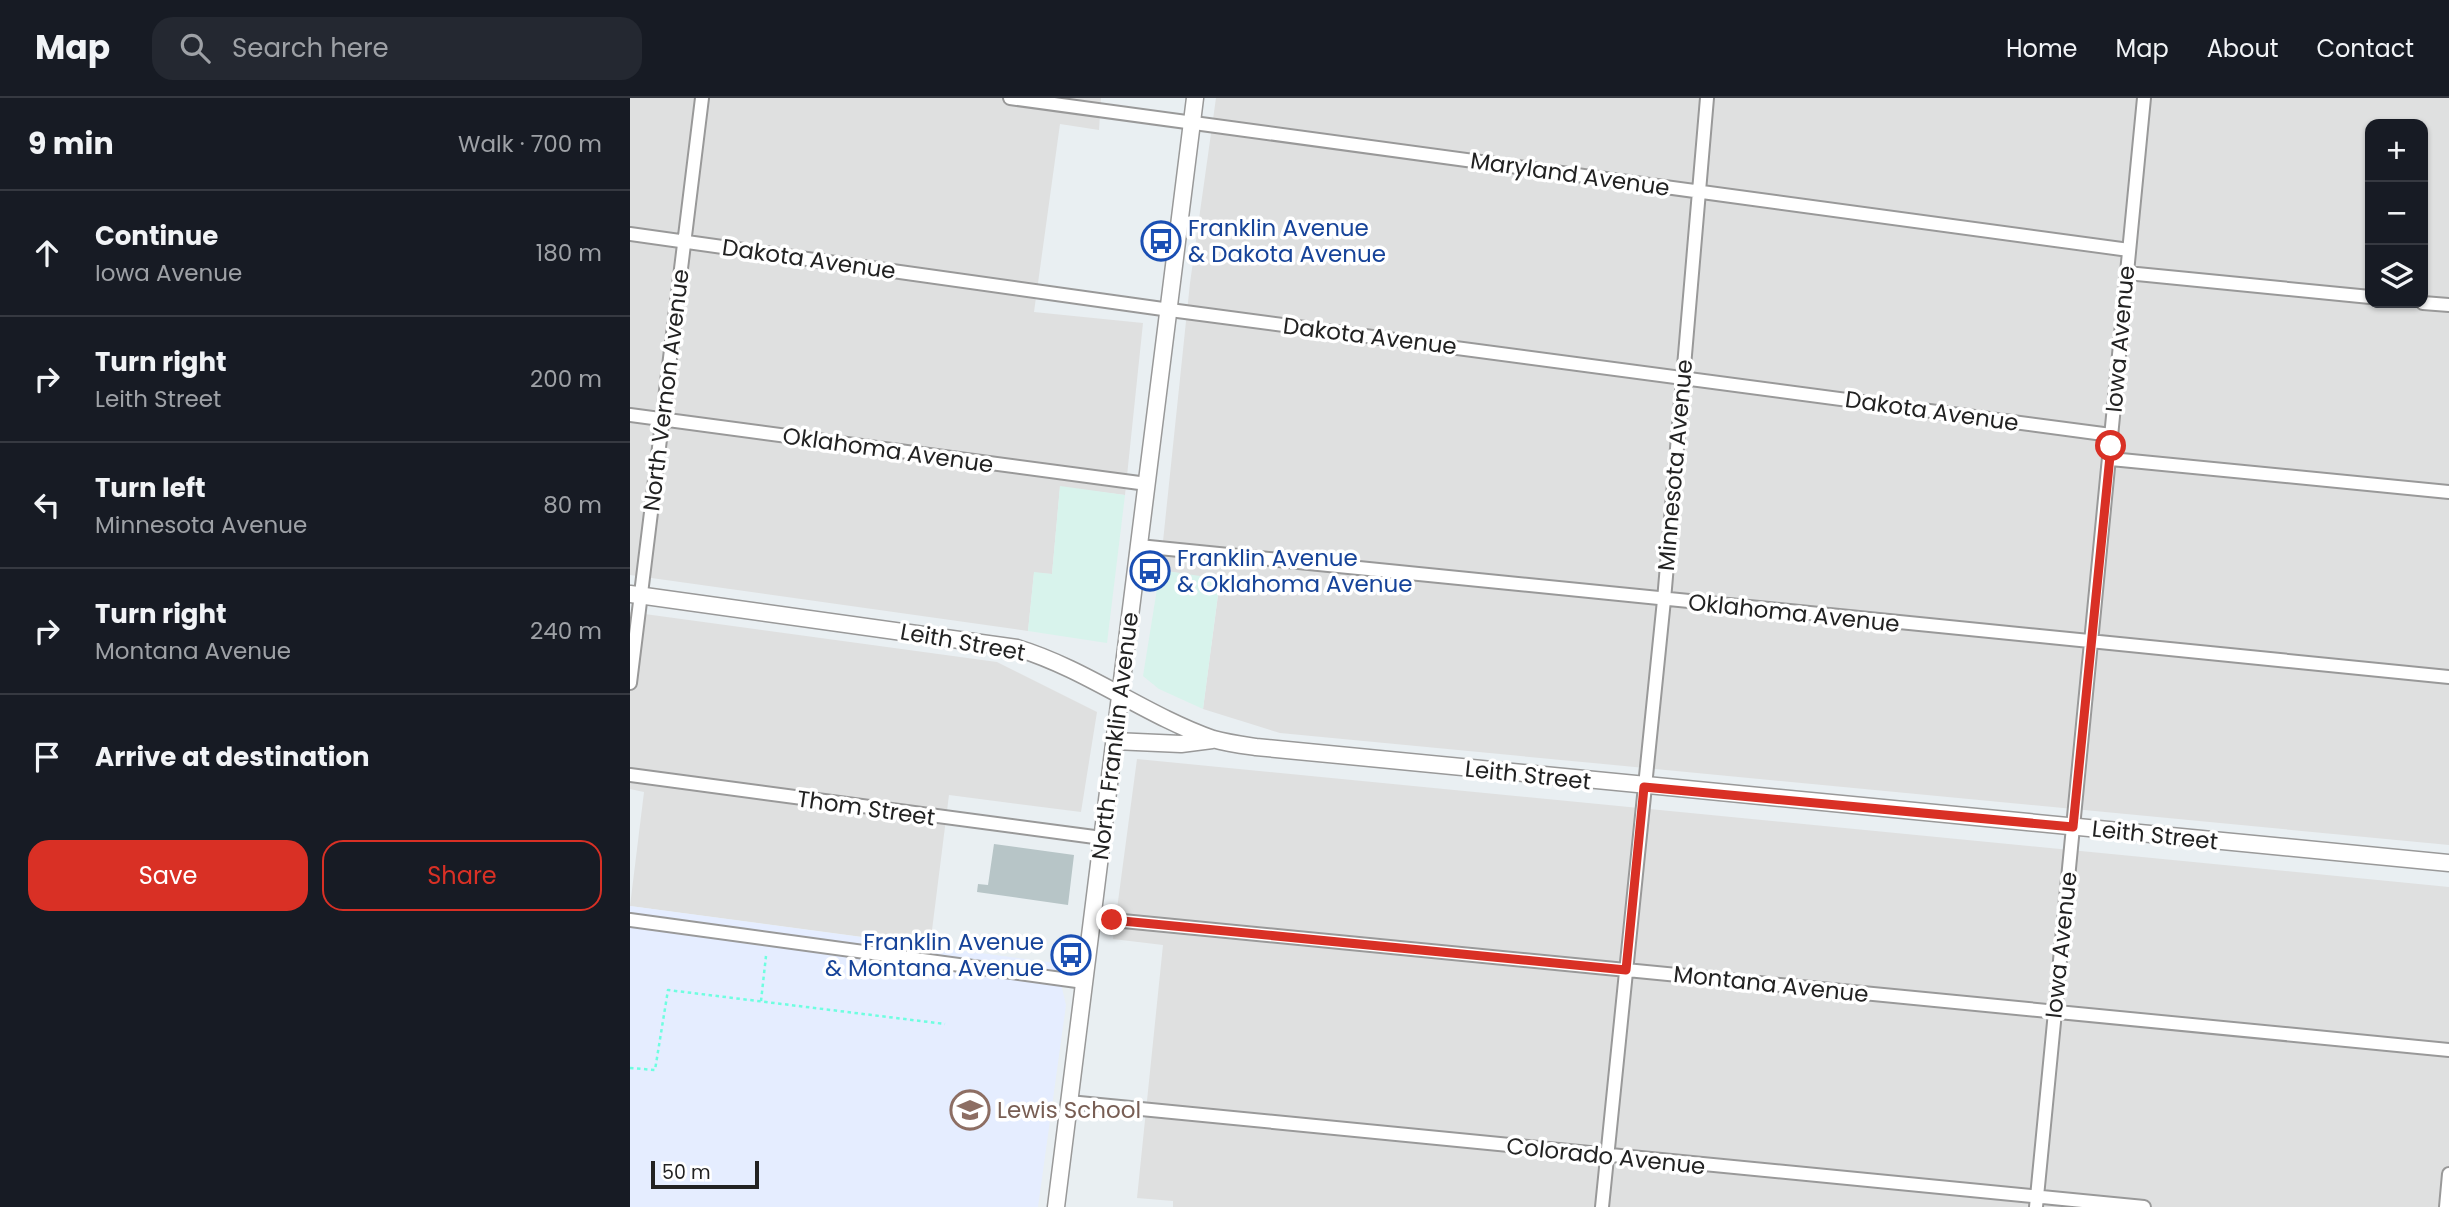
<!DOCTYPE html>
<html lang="en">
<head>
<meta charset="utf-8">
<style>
	body { margin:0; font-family:Poppins,sans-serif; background:#242831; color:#f1f3f6 }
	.controls { position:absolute; right:21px; top:21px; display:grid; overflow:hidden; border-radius:14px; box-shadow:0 2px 5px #0004 }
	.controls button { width:63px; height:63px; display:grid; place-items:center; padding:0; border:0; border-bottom:2px solid #363941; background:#171b24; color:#f1f3f6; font:35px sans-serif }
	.scale { position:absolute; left:21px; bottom:18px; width:108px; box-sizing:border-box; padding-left:7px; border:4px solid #222; border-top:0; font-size:19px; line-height:24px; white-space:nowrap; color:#222; -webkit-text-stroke:5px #fff; paint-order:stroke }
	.stop { position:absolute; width:21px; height:21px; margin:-16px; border:5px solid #d93025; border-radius:50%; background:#fff }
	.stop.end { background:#d93025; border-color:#fff; box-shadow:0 2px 7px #0008 }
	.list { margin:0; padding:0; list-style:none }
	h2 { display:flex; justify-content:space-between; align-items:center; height:91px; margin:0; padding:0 28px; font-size:30px }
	h2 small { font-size:23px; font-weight:400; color:#9ea1a6 }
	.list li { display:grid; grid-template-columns:46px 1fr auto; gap:21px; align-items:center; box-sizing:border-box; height:126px; padding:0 28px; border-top:2px solid #363941 }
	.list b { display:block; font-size:26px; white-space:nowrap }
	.list p { margin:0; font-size:23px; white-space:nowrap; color:#9ea1a6 }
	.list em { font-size:23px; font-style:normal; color:#9ea1a6 }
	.actions { display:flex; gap:14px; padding:21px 28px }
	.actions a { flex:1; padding:16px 0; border:2px solid #d93025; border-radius:21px; text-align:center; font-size:24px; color:#d93025 }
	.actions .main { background:#d93025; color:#fff }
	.icon { flex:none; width:38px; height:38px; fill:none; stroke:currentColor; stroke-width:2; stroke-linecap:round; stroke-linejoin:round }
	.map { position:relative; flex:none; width:1819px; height:1109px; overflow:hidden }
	header { display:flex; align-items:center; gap:42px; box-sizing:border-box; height:98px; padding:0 35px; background:#171b24; border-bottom:2px solid #363941 }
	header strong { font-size:33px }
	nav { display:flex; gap:38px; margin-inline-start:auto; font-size:24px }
	.search { width:490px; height:63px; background:#242831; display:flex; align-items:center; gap:18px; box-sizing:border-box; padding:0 24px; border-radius:21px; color:#9ea1a6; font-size:26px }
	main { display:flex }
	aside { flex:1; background:#171b24 }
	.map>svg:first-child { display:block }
	.residential { fill:#dfe0e0; fill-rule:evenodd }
	.commercial { fill:#d8f3ec }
	.education { fill:#e5edff }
	.building { fill:#b7c5c7 }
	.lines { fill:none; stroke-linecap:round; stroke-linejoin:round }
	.minor-casing { stroke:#999; stroke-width:16 }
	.tertiary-casing { stroke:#999; stroke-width:19 }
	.path { stroke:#6efee0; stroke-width:2.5; stroke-dasharray:3.5 3.5; stroke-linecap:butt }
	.minor { stroke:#fff; stroke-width:12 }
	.tertiary { stroke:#fff; stroke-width:16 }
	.route { stroke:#d93025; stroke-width:9 }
	.labels { text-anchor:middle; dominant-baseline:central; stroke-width:7; stroke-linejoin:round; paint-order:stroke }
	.street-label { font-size:23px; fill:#222; stroke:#fff }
	.transit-label { font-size:23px; fill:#164399; stroke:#fff; text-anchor:start }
	.education-label { font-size:23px; fill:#785e54; stroke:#fff; text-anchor:start }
</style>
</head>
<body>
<header>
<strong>Map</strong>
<div class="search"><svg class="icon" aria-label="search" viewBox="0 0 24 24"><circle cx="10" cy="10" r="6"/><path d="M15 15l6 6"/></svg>Search here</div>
<nav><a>Home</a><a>Map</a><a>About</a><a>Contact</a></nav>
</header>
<main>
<aside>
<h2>9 min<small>Walk · 700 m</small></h2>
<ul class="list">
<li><svg class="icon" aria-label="ahead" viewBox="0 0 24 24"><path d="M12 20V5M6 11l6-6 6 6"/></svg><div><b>Continue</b><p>Iowa Avenue</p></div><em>180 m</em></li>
<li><svg class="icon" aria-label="right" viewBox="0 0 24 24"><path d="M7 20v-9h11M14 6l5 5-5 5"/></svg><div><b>Turn right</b><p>Leith Street</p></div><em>200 m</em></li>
<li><svg class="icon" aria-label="left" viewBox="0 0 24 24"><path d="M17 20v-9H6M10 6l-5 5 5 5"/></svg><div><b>Turn left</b><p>Minnesota Avenue</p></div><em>80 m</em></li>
<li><svg class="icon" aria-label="right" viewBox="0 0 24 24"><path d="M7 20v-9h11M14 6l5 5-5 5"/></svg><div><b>Turn right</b><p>Montana Avenue</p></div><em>240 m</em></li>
<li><svg class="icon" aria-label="arrive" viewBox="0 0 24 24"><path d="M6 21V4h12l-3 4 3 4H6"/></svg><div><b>Arrive at destination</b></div></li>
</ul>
<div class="actions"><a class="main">Save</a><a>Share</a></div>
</aside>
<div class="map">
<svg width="1819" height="1109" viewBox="0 0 1819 1109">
	<rect width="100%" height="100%" fill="#e9eff2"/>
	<path class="residential" d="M0,0h471l-2,32 -39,-6 -26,188 109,11 -18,172 -65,-8 -8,87 -18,-1 -6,58 -398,-56z
		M586,0h1233v747l-1169,-112 -77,-24 17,-129 -60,-10 30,-287zM1740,26h53v179h-53z
		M0,514l367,50 100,50 -16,100 -132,-17 -19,151 -300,-40 14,-114 -14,-3z
		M507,661l1312,128v320h-1276v-6l-36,-3 26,-253 -50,-6z"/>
	<path class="commercial" d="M430,388l65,9 -18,148 -79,-12 6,-59 18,2z
		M530,472l60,9 -17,130 -44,-20 -16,-13z"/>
	<path class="education" d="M0,808l426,57 10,42 -28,202h-408z"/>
	<path class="building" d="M364,746l80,11 -6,50 -91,-13 1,-8 10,1z"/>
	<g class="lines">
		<g class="minor-casing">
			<path id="minor" d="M380,0l1119,152
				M0,136l540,76 941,125
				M1497,175l243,24
				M1793,205l26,2
				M0,317l517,69
				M1481,361l338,33
				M509,448l1310,131
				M0,585l72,-585
				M0,677l472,63
				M462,820l1357,132
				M0,822l454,62
				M439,1004l1075,105
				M972,1109l62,-607 43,-502
				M1406,1109l108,-1109
				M1816,1109l3,-33"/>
		</g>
		<g class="tertiary-casing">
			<path id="tertiary" d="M0,496l387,54c69,21 128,67 196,91 14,4 29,6 43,8l1193,116
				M484,643l67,3 31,-4
				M426,1109l139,-1109"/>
		</g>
		<path class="path" d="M131,903l5,-45
			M0,970l25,2 13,-80 277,34"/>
		<use href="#minor" class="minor"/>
		<use href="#tertiary" class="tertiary"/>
	</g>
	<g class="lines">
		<path class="route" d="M482,822l514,50 18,-183 429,40 38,-381"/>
	</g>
	<defs>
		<g id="bus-ring" transform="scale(2.0125)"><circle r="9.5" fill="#fff" stroke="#1a4fb4" stroke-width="1.5"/><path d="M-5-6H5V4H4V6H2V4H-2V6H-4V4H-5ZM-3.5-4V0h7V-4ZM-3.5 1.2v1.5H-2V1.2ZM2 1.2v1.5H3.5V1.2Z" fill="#1a4fb4"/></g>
		<g id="school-ring" transform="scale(2.0125)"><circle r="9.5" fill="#fff" stroke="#8d6e63" stroke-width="1.5"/><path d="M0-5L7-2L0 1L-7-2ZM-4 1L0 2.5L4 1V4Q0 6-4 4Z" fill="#8d6e63"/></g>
	</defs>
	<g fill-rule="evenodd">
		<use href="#bus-ring" x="531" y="143"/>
		<use href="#bus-ring" x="520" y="473"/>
		<use href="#bus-ring" x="441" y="857"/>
		<use href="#school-ring" x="340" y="1012"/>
	</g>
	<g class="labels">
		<g class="street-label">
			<text transform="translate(940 76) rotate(8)">Maryland Avenue</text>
			<text transform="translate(179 161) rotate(8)">Dakota Avenue</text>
			<text transform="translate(740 238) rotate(7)">Dakota Avenue</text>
			<text transform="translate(1490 241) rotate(-85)">Iowa Avenue</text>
			<text transform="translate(36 292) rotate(-83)">North Vernon Avenue</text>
			<text transform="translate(1302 313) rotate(8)">Dakota Avenue</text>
			<text transform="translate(258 352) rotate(8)">Oklahoma Avenue</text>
			<text transform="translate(1045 367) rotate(-85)">Minnesota Avenue</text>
			<text transform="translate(1164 515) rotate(6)">Oklahoma Avenue</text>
			<text transform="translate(333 544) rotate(10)">Leith Street</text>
			<text transform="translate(485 638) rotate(-83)">North Franklin Avenue</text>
			<text transform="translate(898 677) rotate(6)">Leith Street</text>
			<text transform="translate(236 710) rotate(8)">Thom Street</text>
			<text transform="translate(1525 737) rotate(6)">Leith Street</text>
			<text transform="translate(1431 847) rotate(-84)">Iowa Avenue</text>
			<text transform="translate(1141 886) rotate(6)">Montana Avenue</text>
			<text transform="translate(976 1058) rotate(6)">Colorado Avenue</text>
		</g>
		<g class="transit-label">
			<text x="558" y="130">Franklin Avenue<tspan x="558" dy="26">&amp; Dakota Avenue</tspan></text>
			<text x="547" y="460">Franklin Avenue<tspan x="547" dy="26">&amp; Oklahoma Avenue</tspan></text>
			<text x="414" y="844" text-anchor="end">Franklin Avenue<tspan x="414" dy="26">&amp; Montana Avenue</tspan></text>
		</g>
		<g class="education-label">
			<text x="367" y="1012">Lewis School</text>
		</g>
	</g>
</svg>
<div class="controls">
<button>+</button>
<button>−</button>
<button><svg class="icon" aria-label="layers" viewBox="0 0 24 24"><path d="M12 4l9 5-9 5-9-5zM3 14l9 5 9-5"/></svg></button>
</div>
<div class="scale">50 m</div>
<div class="stop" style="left:1481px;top:348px"></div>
<div class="stop end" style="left:482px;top:822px"></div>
</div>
</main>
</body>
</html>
